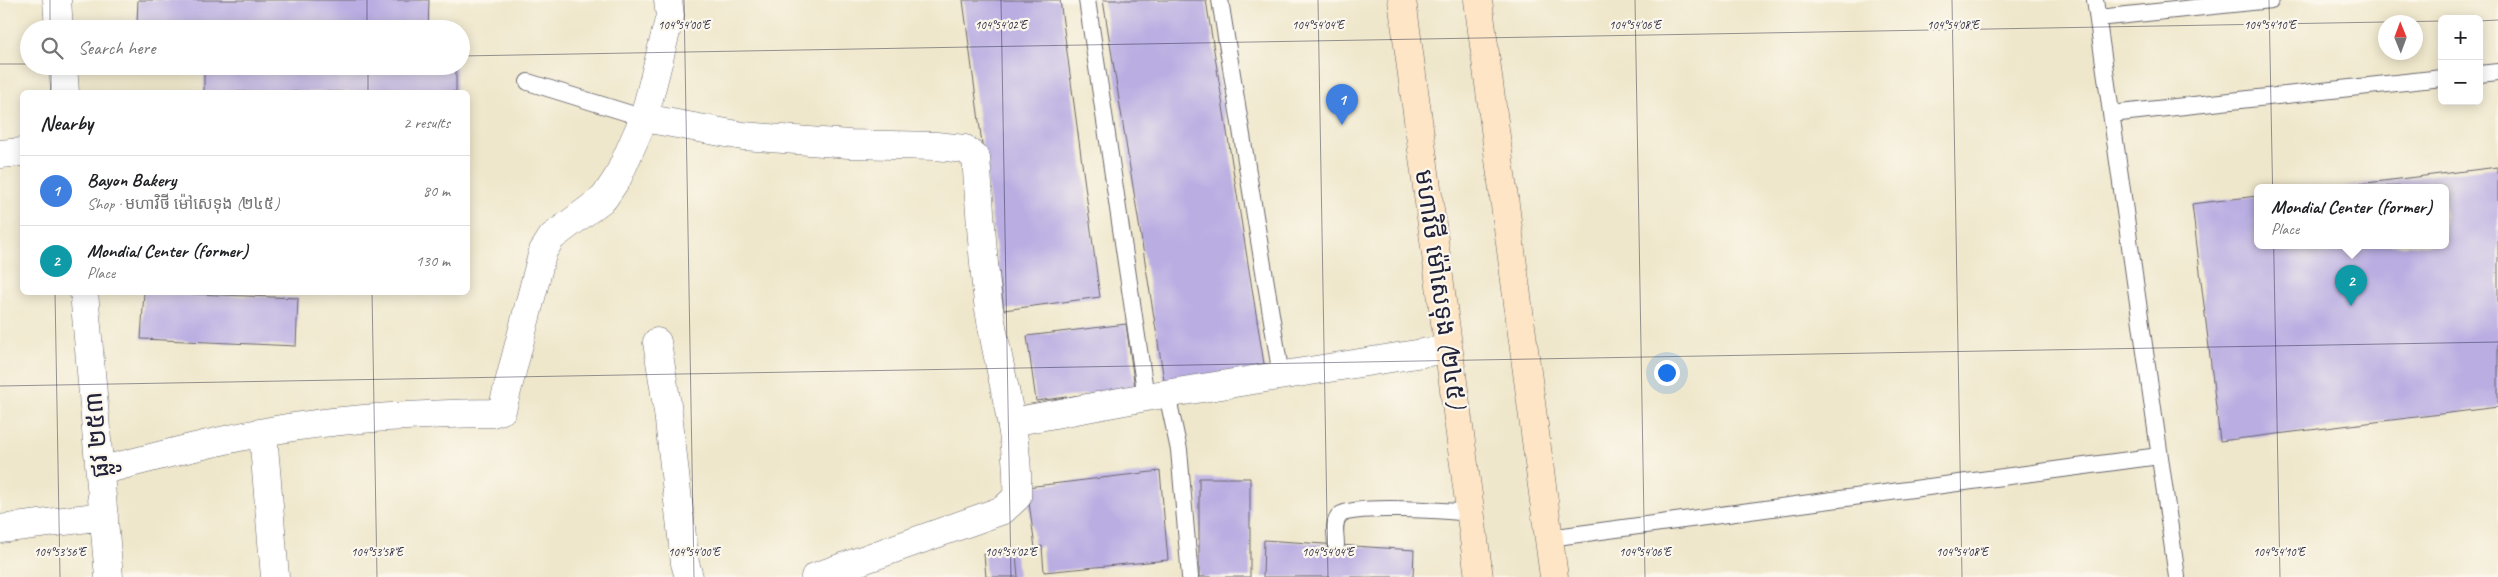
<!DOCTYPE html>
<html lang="en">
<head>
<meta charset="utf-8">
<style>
	body { margin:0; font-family:Caveat,"Noto Sans Khmer",sans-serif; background:#f2f2f2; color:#202124 }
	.controls { position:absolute; right:15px; top:15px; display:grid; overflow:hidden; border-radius:8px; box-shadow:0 2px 12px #0003 }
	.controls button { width:45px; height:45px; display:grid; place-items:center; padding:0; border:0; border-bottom:1px solid #e0e0e0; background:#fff; color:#202124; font:25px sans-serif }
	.compass { position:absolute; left:2378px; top:15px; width:45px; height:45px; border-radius:50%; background:#fff; box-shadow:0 2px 12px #0003; rotate:359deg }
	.you { position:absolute; left:1666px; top:372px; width:18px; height:18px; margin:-12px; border:4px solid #fff; border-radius:50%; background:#1a73e8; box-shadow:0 0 0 8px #1a73e833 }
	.badge { display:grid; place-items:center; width:32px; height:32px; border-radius:50%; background:#1f6fb2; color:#fff; font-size:16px; font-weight:700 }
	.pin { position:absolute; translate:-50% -41px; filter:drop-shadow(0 1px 2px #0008) }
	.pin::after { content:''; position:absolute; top:26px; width:18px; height:15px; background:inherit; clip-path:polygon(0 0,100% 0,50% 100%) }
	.popup { position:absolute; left:2254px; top:184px; width:195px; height:65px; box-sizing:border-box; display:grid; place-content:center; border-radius:8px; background:#fff; filter:drop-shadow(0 1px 4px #0005); font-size:16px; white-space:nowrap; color:#757577 }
	.popup b { font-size:19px; color:#202124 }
	.popup::after { content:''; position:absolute; left:50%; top:100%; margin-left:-10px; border:10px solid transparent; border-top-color:#fff }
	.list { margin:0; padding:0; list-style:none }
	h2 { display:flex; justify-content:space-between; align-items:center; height:65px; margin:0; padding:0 20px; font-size:21px }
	h2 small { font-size:16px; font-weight:400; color:#757577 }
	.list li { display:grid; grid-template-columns:32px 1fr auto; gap:15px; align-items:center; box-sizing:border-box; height:70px; padding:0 20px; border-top:1px solid #e0e0e0 }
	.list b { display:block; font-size:19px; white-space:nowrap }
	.list p { margin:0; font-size:16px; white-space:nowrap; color:#757577 }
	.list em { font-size:16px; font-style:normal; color:#757577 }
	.icon { flex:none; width:28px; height:28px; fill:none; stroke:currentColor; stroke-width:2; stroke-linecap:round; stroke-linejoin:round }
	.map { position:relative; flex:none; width:2498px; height:577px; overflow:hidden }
	.search { position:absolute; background:#fff; box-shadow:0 2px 12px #0003; left:20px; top:20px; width:450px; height:55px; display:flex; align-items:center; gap:12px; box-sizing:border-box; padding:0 18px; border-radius:28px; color:#757577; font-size:19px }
	.panel { position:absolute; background:#fff; box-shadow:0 2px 12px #0003; left:20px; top:90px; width:450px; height:205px; border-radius:8px }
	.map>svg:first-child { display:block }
	.building { fill:#b9ade2 }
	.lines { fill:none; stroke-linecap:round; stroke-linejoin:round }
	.service-casing { stroke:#6a676d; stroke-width:18 }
	.minor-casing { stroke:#6a676d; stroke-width:29 }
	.secondary-casing { stroke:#6a676d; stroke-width:29 }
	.service { stroke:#fff; stroke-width:16 }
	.minor { stroke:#fff; stroke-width:28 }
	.secondary { stroke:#fde5c5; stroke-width:28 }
	.ticks { fill:none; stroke:#22223b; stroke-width:1; stroke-opacity:0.45 }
	.labels { text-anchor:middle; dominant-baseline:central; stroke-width:4.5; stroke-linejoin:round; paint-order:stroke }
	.street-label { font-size:25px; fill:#22223b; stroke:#fbf7ec }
	.ticks-label { font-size:12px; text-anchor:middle; fill:#22223b; stroke:#fbf7ec; stroke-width:4.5; stroke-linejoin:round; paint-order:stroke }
</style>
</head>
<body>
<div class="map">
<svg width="2498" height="577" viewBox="0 0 2498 577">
	<rect width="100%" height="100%" fill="#fbf7ec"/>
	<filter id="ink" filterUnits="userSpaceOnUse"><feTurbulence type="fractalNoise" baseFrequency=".02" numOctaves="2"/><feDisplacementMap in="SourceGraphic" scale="10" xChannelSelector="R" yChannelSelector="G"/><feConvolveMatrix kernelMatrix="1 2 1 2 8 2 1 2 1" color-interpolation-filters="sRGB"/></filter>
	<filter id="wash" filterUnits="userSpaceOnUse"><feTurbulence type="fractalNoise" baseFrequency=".0096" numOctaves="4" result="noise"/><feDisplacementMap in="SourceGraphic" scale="20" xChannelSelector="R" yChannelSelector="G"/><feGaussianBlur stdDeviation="1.12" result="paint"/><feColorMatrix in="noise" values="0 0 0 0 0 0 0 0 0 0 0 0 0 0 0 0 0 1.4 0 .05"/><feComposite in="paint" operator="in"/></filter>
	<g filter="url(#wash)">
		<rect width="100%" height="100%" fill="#efe7cb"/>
		<g id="blocks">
			<path class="building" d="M138,0h291l-1,29h-127l-164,-6z
				M963,0h97l40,297 -96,13z
				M1103,0h103l59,370 -100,16z
				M204,66h252v26h-252z
				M2498,167v240l-278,34 -28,-237 65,-8v49h188v-58l-103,-1z
				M144,292l154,6 -2,48 -155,-7z
				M1126,324l9,64 -99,13 -9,-65z
				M1160,471l8,89 -124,12 -2,-26 -7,2 -8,-61z
				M1199,478h51v99h-51z
				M1264,540l150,10 -1,27h-150z
				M1016,553l2,24h-32l-2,-23z"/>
		</g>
	</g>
	<g filter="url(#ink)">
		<use href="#blocks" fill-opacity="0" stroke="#6a676d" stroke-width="1"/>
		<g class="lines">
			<g class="service-casing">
				<path id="service" d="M1087,0l59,397
					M1220,0l61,376
					M2095,0l82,577
					M2098,18l173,-18
					M2479,74l19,-2
					M528,82l116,36
					M2111,114l331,-36
					M1167,394l12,56 11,127
					M1549,538l610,-82
					M1336,545c0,-10 -4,-22 4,-30 13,-11 110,-4 130,-2"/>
			</g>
			<g class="minor-casing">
				<path id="minor" d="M57,0l2,29
					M63,66l2,26
					M644,118l99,18 106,8 87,2 29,3 11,9c4,48 6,97 12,144 9,66 32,129 29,195l-14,13 -188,67
					M0,154l22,-2
					M84,292l25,285
					M657,342l11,70 17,151 4,14
					M1012,422l134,-25 302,-48
					M263,434l12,143
					M100,471c66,-17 133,-35 200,-45 63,-9 129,-12 192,-13l10,-3 41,-159 9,-14 52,-39 14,-21 26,-59 26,-102 -2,-16
					M0,529l104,-13"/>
			</g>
			<g class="secondary-casing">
				<path id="secondary" d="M1402,0l77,577
					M1478,0l76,577"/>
			</g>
			<use href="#service" class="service"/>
			<use href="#minor" class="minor"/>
			<use href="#secondary" class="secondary"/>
		</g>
	</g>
	<path class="ticks" d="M50,0v29M367,0v29M684,0l10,577M1001,0l10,577M1318,0l10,577M1635,0l10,577M1952,0l10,577M2269,0l11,577M2479,21l19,-1M461,56l1981,-35M0,64h29M51,66v26M368,66v26M55,292l5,285M372,292l5,285M0,386l2498,-44"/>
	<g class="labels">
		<g class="street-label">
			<text transform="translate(1440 289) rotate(82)">មហាវិថី ម៉ៅសេទុង (២៤៥)</text>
			<text transform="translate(97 435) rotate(-95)">ផ្លូវ ២៥៣</text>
		</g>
	</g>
	<g class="ticks-label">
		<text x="684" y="29">104°54'00"E</text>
		<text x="1001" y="29">104°54'02"E</text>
		<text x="1318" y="29">104°54'04"E</text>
		<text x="1635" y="29">104°54'06"E</text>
		<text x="1953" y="29">104°54'08"E</text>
		<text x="2270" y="29">104°54'10"E</text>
		<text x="60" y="556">104°53'56"E</text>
		<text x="377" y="556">104°53'58"E</text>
		<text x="694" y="556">104°54'00"E</text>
		<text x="1011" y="556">104°54'02"E</text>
		<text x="1328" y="556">104°54'04"E</text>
		<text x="1645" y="556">104°54'06"E</text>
		<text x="1962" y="556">104°54'08"E</text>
		<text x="2279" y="556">104°54'10"E</text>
	</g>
</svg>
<div class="controls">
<button>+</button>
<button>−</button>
</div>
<svg class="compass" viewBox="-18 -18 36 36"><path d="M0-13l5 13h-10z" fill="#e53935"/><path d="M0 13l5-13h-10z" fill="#757577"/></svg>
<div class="you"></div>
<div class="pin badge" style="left:1342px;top:125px;background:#3f7fe0">1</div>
<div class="pin badge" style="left:2351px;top:306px;background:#0f9aa8">2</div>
<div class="popup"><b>Mondial Center (former)</b>Place</div>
<div class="search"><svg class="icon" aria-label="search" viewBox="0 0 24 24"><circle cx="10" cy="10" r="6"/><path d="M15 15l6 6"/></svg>Search here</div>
<section class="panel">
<h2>Nearby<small>2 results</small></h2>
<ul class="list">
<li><span class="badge" style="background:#3f7fe0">1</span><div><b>Bayon Bakery</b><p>Shop · មហាវិថី ម៉ៅសេទុង (២៤៥)</p></div><em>80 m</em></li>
<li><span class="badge" style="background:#0f9aa8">2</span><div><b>Mondial Center (former)</b><p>Place</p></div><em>130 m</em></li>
</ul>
</section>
</div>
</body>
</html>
